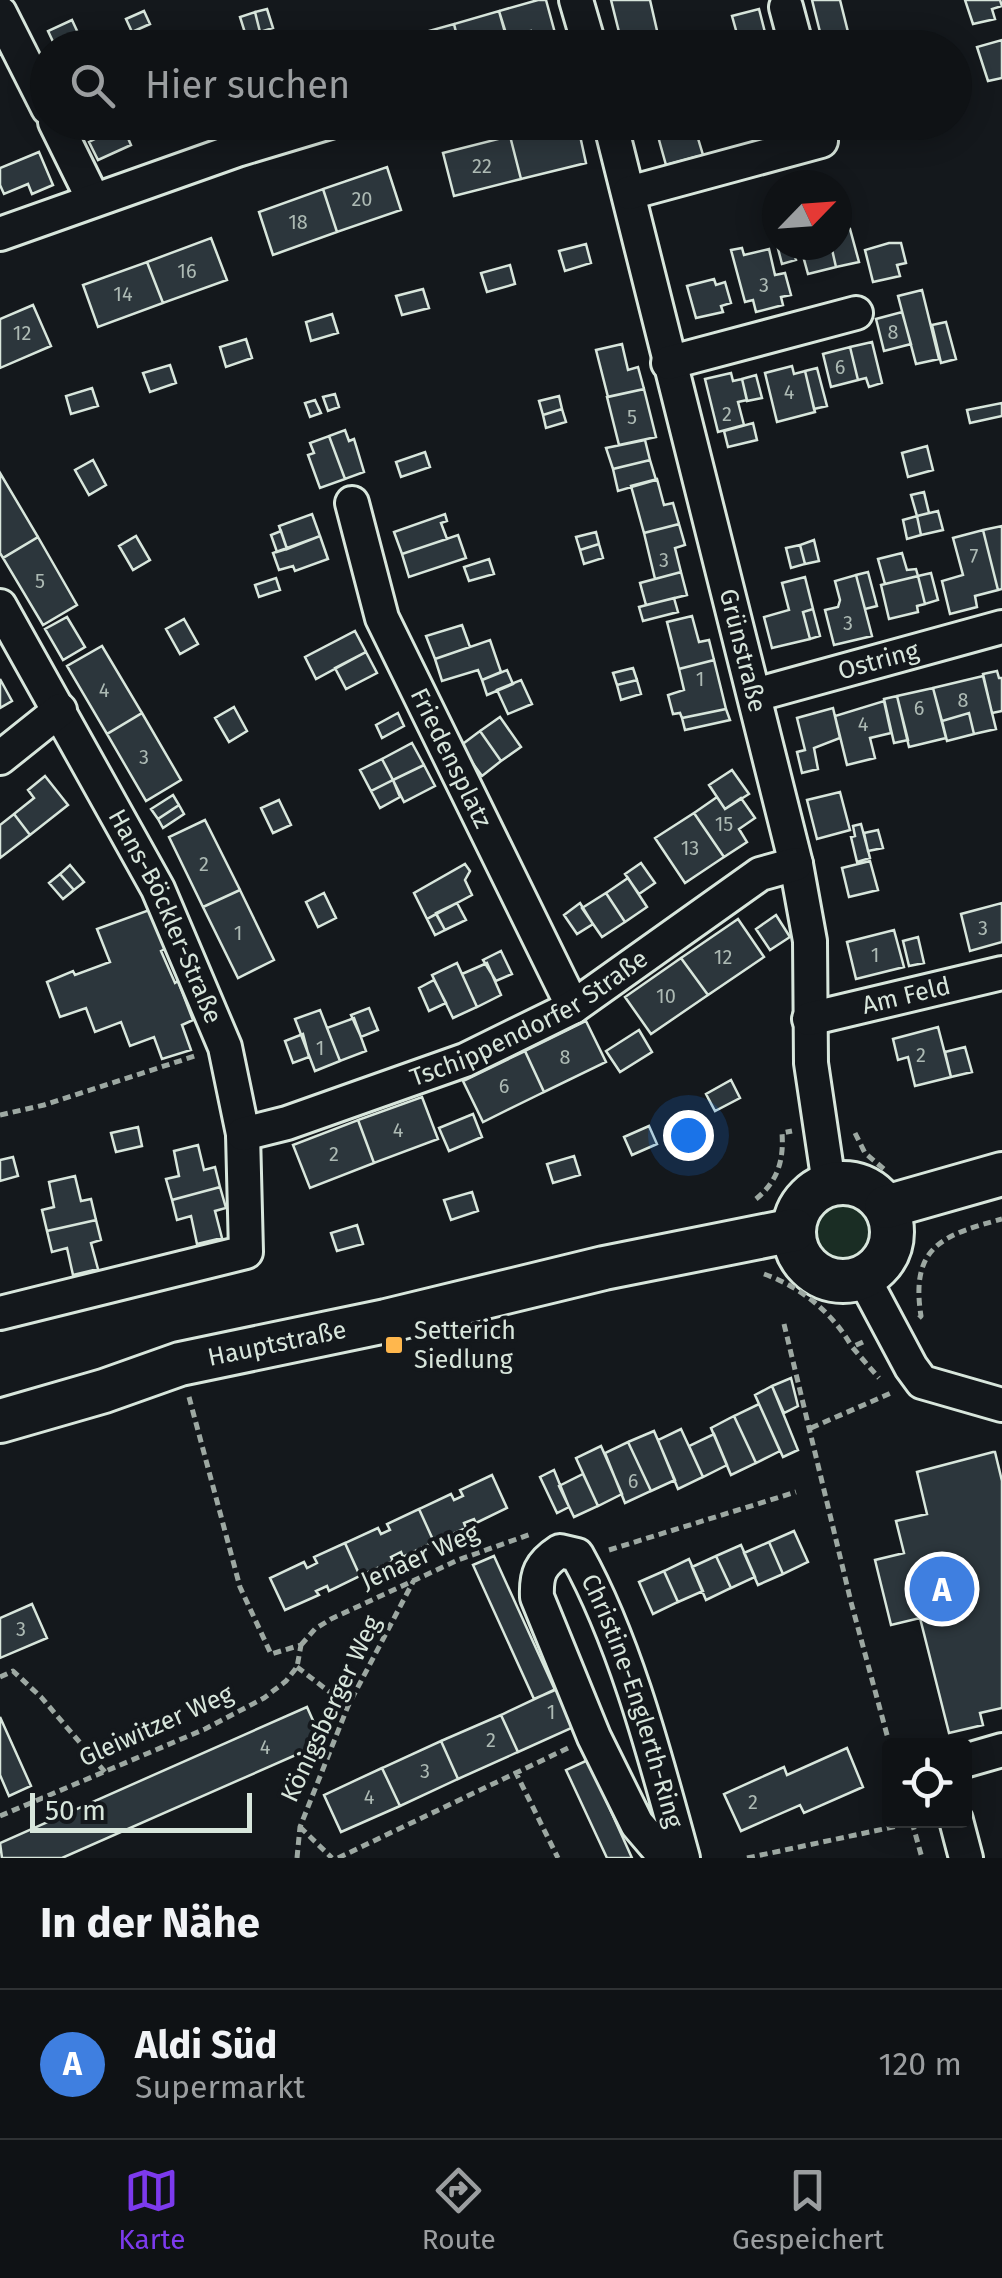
<!DOCTYPE html>
<html lang="de">
<head>
<meta charset="utf-8">
<style>
	body { margin:0; font-family:"Fira Sans",sans-serif; background:#181b1e; color:#f1f3f6 }
	.controls { position:absolute; right:30px; bottom:30px; display:grid; overflow:hidden; border-radius:10px; box-shadow:0 5px 25px #0003 }
	.controls button { width:90px; height:90px; display:grid; place-items:center; padding:0; border:0; border-bottom:2px solid #2f3234; background:#0f1215; color:#f1f3f6; font:50px sans-serif }
	.compass { position:absolute; left:762px; top:170px; width:90px; height:90px; border-radius:50%; background:#0f1215; box-shadow:0 5px 25px #0003; rotate:65deg }
	.scale { position:absolute; left:30px; bottom:25px; width:222px; box-sizing:border-box; padding-left:10px; border:5px solid #d8e6dc; border-top:0; font-size:28px; line-height:35px; white-space:nowrap; color:#d8e6dc; -webkit-text-stroke:8px #14181c; paint-order:stroke }
	.you { position:absolute; left:688px; top:1135px; width:35px; height:35px; margin:-25px; border:8px solid #fff; border-radius:50%; background:#1a73e8; box-shadow:0 0 0 15px #1a73e833 }
	.badge { display:grid; place-items:center; width:65px; height:65px; border-radius:50%; background:#7c3aed; color:#fff; font-size:32px; font-weight:700 }
	.pin { position:absolute; translate:-50% -50%; border:5px solid #fff; box-shadow:0 2px 10px #0006 }
	.list { margin:0; padding:0; list-style:none }
	h2 { display:flex; justify-content:space-between; align-items:center; height:130px; margin:0; padding:0 40px; font-size:42px }
	h2 small { font-size:32px; font-weight:400; color:#9b9ea0 }
	.list li { display:grid; grid-template-columns:65px 1fr auto; gap:30px; align-items:center; box-sizing:border-box; height:150px; padding:0 40px; border-top:2px solid #2f3234 }
	.list b { display:block; font-size:38px; white-space:nowrap }
	.list p { margin:0; font-size:32px; white-space:nowrap; color:#9b9ea0 }
	.list em { font-size:32px; font-style:normal; color:#9b9ea0 }
	.icon { flex:none; width:55px; height:55px; fill:none; stroke:currentColor; stroke-width:2; stroke-linecap:round; stroke-linejoin:round }
	.map { position:relative; flex:none; width:1002px; height:1858px; overflow:hidden }
	.search { position:absolute; background:#0f1215; box-shadow:0 5px 25px #0003; left:30px; right:30px; top:30px; height:110px; display:flex; align-items:center; gap:25px; box-sizing:border-box; padding:0 35px; border-radius:55px; color:#9b9ea0; font-size:38px }
	.sheet { height:280px; background:#0f1215 }
	nav { display:flex; justify-content:space-around; align-items:center; box-sizing:border-box; height:140px; border-top:2px solid #2f3234; background:#0f1215; font-size:28px; color:#9b9ea0 }
	nav a { display:grid; justify-items:center; gap:5px }
	nav .on { color:#7c3aed }
	.map>svg:first-child { display:block }
	.green { fill:#1a2d24; stroke:#939e99; stroke-width:2.5 }
	.building { fill:#2c363c; stroke:#d8e6dc; stroke-width:2.5 }
	.lines { fill:none; stroke-linecap:round; stroke-linejoin:round }
	.minor-casing { stroke:#d8e6dc; stroke-width:38 }
	.major-casing { stroke:#d8e6dc; stroke-width:48 }
	.path { stroke:#9da8a2; stroke-width:5; stroke-dasharray:8 5; stroke-linecap:butt }
	.minor { stroke:#14181c; stroke-width:32 }
	.major { stroke:#14181c; stroke-width:42 }
	.poi-dot { fill:#ffb74d; stroke:#14181c; stroke-width:4 }
	.labels { text-anchor:middle; dominant-baseline:central; stroke-width:8; stroke-linejoin:round; paint-order:stroke }
	.number-label { font-size:20px; fill:#adbab4 }
	.street-label { font-size:25px; fill:#d8e6dc; stroke:#14181c }
	.poi-label { font-size:25px; fill:#d8e6dc; stroke:#14181c; text-anchor:start }
</style>
</head>
<body>
<div class="map">
<svg width="1002" height="1858" viewBox="0 0 1002 1858">
	<rect width="100%" height="100%" fill="#14181c"/>
	<path class="green" d="M811 1232a33 33 0 1 1 66 0a33 33 0 1 1-66 0Z"/>
	<path class="building" d="M538,0h8l9,33 -22,6 -2,-8 -25,5 -7,-25z
		M611,0h39l11,48h-38z
		M812,0h28l12,48h-28z
		M965,0h35l2,6 -10,3 3,10 -22,5z
		M267,9l6,19 -13,4 -5,-20z
		M759,9l10,39h-28l-9,-32z
		M144,11l6,13 -18,8 -6,-13z
		M499,11l11,35 -23,2 -1,-4 -26,4 -6,-24z
		M255,12l5,20 -14,4 -6,-19z
		M72,20l13,28h-29l-8,-17z
		M454,24l6,24h-50l-3,-11z
		M1002,40v38l-14,3 -11,-34z
		M92,122h29l10,23 -33,15 -9,-18 10,-5z
		M563,122h14l9,41 -65,16 -11,-43z
		M654,122h39l10,33 -37,10z
		M762,122h27l2,8 -25,7z
		M510,136l11,43 -67,17 -11,-43z
		M39,152l14,33 -21,9 -4,-10 -24,10 -4,-9v-17z
		M387,167l14,43 -64,22 -14,-43z
		M323,189l14,43 -64,23 -14,-43z
		M837,229l2,3 11,-3 9,33 -23,5 -5,-22h6z
		M211,238l16,42 -64,23 -16,-41z
		M889,243h12l5,20 -9,2 3,11 -27,6 -8,-32z
		M586,244l5,19 -26,8 -6,-20z
		M777,245h15l4,15 -14,4z
		M800,245h31l5,22 -28,7z
		M742,248l2,7 25,-6 6,26 10,-2 6,22 -10,2 2,8 -27,7 -3,-12 -8,2 -14,-52z
		M147,262l16,41 -65,24 -15,-42z
		M510,265l5,19 -28,8 -6,-19z
		M714,279l2,6 9,-3 6,21 -10,3 2,6 -27,6 -9,-32z
		M423,289l6,19 -27,7 -6,-19z
		M922,290l17,69 -23,5 -18,-68z
		M33,305l18,41 -51,22v-49z
		M902,312l9,32 -27,7 -8,-32z
		M332,314l6,19 -27,8 -5,-19z
		M946,322l10,37 -15,4 -9,-38z
		M246,339l6,19 -26,9 -6,-20z
		M872,342l10,41 -13,4 -3,-9 -8,2 -8,-33z
		M622,344l6,26 10,-3 6,22 -36,8 -12,-47z
		M850,347l8,33 -27,7 -8,-33z
		M170,365l6,18 -26,9 -7,-19z
		M792,366l2,8 11,-3 10,41 -38,10 -12,-49z
		M817,368l10,38 -13,3 -9,-38z
		M731,373l2,8 9,-2 5,21 -9,2 6,23 -26,7 -13,-53z
		M756,375l6,23 -15,3 -5,-22z
		M92,388l6,18 -27,8 -5,-18z
		M644,389l12,48 -37,8 -12,-48z
		M335,394l4,13 -11,4 -5,-14z
		M559,396l3,13 -19,6 -4,-14z
		M315,400l6,13 -11,4 -5,-14z
		M1002,403v13l-32,7 -3,-13z
		M562,409l4,13 -20,6 -3,-13z
		M753,423l4,17 -29,7 -4,-16z
		M345,430l4,11 5,-2 10,33 -19,7 -16,-43z
		M329,436l16,43 -25,9 -12,-33 6,-2 -4,-10z
		M645,440l5,20 -37,9 -7,-21z
		M927,446l6,24 -25,7 -6,-24z
		M425,452l5,15 -29,10 -5,-15z
		M93,460l13,25 -17,10 -14,-25z
		M650,460l6,20 -38,11 -5,-22z
		M0,473l38,64 -35,21 -3,-5z
		M657,479l7,26 9,-2 6,21 -35,9 -13,-47z
		M924,492l5,21 -12,3 -6,-21z
		M938,511l5,19 -22,5 -4,-19z
		M312,514l8,22 -33,13 -8,-23z
		M445,514l2,7 -6,2 6,16 -45,15 -8,-22z
		M917,516l4,19 -14,4 -4,-19z
		M679,524l6,21 -10,3 6,24 -26,7 -11,-46z
		M1002,526v63l-4,1 -15,-60z
		M983,530l15,60 -23,6 2,11 -27,7 -8,-33 21,-6 -10,-37z
		M281,531l6,18 -10,3 -6,-17z
		M596,532l3,12 -19,6 -4,-13z
		M458,535l8,23 -57,19 -7,-23z
		M136,536l14,24 -17,10 -14,-24z
		M320,536l8,23 -33,12 -2,-5 -14,4 -6,-17z
		M38,537l39,68 -34,20 -40,-67z
		M814,540l5,21 -14,3 -5,-19z
		M599,544l4,14 -19,6 -4,-14z
		M800,545l5,19 -14,4 -5,-20z
		M902,553l5,17 9,-1 2,7 -33,8 -7,-25z
		M489,559l5,15 -25,7 -5,-14z
		M681,572l6,23 -41,10 -6,-22z
		M868,572l9,34 -12,3 -9,-34z
		M931,573l7,27 -13,4 -7,-28z
		M856,575l16,61 -38,9 -9,-35 13,-3 2,-7 -5,-19z
		M918,576l7,28 -8,2 1,6 -29,7 -8,-34z
		M805,577l8,32 -10,3 7,27 -38,9 -8,-31 25,-7 -7,-27z
		M276,578l4,12 -21,7 -4,-12z
		M674,598l4,14 -35,9 -4,-14z
		M813,609l7,27 -10,3 -7,-27z
		M692,616l7,26 10,-2 5,20 -35,9 -12,-47z
		M67,617l18,30 -22,13 -18,-31z
		M184,619l14,25 -18,10 -14,-25z
		M462,625l8,22 -35,12 -9,-23z
		M355,631l11,21 -50,27 -11,-22z
		M490,640l11,32 -19,8 -4,-10 -36,11 -7,-22z
		M102,646l40,67 -35,21 -40,-68z
		M366,652l11,21 -31,16 -11,-21z
		M714,660l12,49 -44,9 -2,-5 -7,1 -5,-19 16,-5 -5,-21z
		M633,668l4,12 -20,5 -4,-12z
		M507,670l6,14 -26,11 -5,-15z
		M997,671l2,7h3v33l-10,2 -9,-39z
		M983,676l13,53 -22,5 -5,-21 -27,8 -9,-33z
		M0,679l12,22 -12,7z
		M521,680l11,24 -24,10 -11,-24z
		M637,680l4,14 -20,6 -4,-15z
		M933,688l13,50 -37,9 -12,-51z
		M897,696l11,44 -14,3 -10,-44z
		M884,701l7,32 -21,5 5,20 -28,7 -12,-49z
		M234,707l13,24 -18,11 -14,-24z
		M833,708l7,30 -26,10 4,21 -16,4 -5,-21 8,-2 -8,-32z
		M726,709l4,11 -45,10 -3,-12z
		M142,713l39,67 -35,21 -39,-67z
		M398,713l6,13 -22,12 -6,-13z
		M969,713l5,21 -27,7 -5,-20z
		M500,717l21,30 -20,14 -21,-30z
		M480,731l21,30 -19,15 -22,-30z
		M412,743l12,22 -31,15 -11,-21z
		M382,759l11,21 -22,11 -11,-21z
		M424,765l11,21 -31,16 -11,-22z
		M732,770l17,24 -24,15 -16,-24z
		M45,776l23,29 -38,30 -16,-21 20,-16 -6,-8z
		M393,780l7,17 -20,11 -9,-17z
		M840,792l10,38 -33,9 -10,-39z
		M173,795l6,10 -21,14 -7,-10z
		M717,797l8,12 16,-11 14,20 -16,11 8,13 -23,15 -30,-44z
		M279,800l12,25 -18,8 -12,-25z
		M179,805l5,9 -21,14 -5,-9z
		M694,813l30,44 -39,26 -30,-45z
		M14,814l16,21 -30,23v-33z
		M205,820l35,70 -37,17 -34,-70z
		M861,824l9,34 -13,4 -6,-25 4,-1 -2,-10z
		M878,830l5,18 -15,3 -4,-18z
		M870,861l8,29 -29,7 -7,-29z
		M641,863l14,20 -16,11 -14,-20z
		M465,864l5,7 -5,9 7,15 -45,24 -13,-26z
		M70,865l14,17 -10,8 -14,-16z
		M60,874l14,16 -11,9 -14,-16z
		M628,878l19,29 -22,15 -19,-29z
		M240,890l34,70 -36,18 -35,-71z
		M324,893l12,25 -18,9 -12,-25z
		M606,893l19,29 -23,15 -20,-29z
		M457,903l9,17 -21,10 -9,-17z
		M580,903l13,21 -16,10 -13,-19z
		M1002,903v39l-32,9 -9,-37z
		M152,909l15,39 -6,3 14,32 3,-2 15,39 -11,5 9,25 -29,9 -8,-22 -24,9 -9,-24 -26,10 -9,-24 -26,9 -13,-35 26,-11 2,4 35,-13 -13,-33z
		M436,914l9,16 -10,5 -8,-16z
		M776,915l14,22 -20,13 -14,-21z
		M738,919l26,38 -56,38 -27,-37z
		M894,930l10,37 -48,12 -9,-37z
		M918,937l6,26 -15,3 -6,-25z
		M501,951l11,23 -16,7 -13,-21z
		M681,958l27,37 -57,39 -26,-37z
		M457,963l20,44 -24,11 -21,-43z
		M487,963l14,32 -24,12 -15,-33z
		M434,980l12,23 -17,8 -10,-23z
		M369,1008l9,22 -17,7 -10,-22z
		M320,1010l20,51 -25,10 -20,-52z
		M354,1018l12,33 -26,10 -13,-33z
		M586,1021l20,41 -62,30 -19,-41z
		M938,1027l13,50 -36,9 -7,-29 -10,3 -5,-21z
		M639,1030l13,22 -32,20 -14,-21z
		M303,1034l6,23 -16,6 -8,-22z
		M965,1047l7,25 -21,5 -6,-25z
		M525,1051l19,41 -61,30 -20,-41z
		M731,1080l9,18 -25,13 -9,-17z
		M422,1097l16,42 -64,24 -16,-43z
		M473,1114l9,23 -33,14 -10,-23z
		M358,1120l16,43 -64,25 -17,-43z
		M649,1126l8,18 -25,11 -8,-18z
		M138,1127l4,19 -26,6 -5,-19z
		M198,1145l6,25 11,-3 5,20 -48,13 -6,-21 13,-3 -5,-25z
		M574,1156l6,19 -27,8 -6,-19z
		M13,1157l5,19 -18,5v-21z
		M75,1176l6,25 10,-2 5,21 -49,11 -5,-21 12,-3 -5,-25z
		M220,1187l6,21 -11,3 7,27 -25,6 -6,-28 -14,4 -5,-20z
		M472,1192l6,19 -27,9 -7,-20z
		M96,1220l5,20 -10,3 7,26 -25,6 -6,-27 -15,4 -5,-21z
		M357,1225l6,19 -26,7 -6,-18z
		M791,1378l7,28 -14,7 -12,-27z
		M772,1386l26,64 -15,7 -28,-62z
		M759,1404l21,47 -24,12 -22,-47z
		M734,1416l22,47 -25,12 -20,-47z
		M681,1429l22,48 -25,12 -20,-49z
		M654,1431l21,49 -24,11 -23,-49z
		M714,1434l13,31 -24,12 -14,-31z
		M628,1442l23,49 -26,12 -20,-50z
		M601,1446l21,48 -24,12 -22,-48z
		M993,1452h2l7,29v227l-22,5 3,12 -34,8 -29,-115 -29,7 -16,-65 29,-7 -8,-32 31,-7 -10,-42z
		M554,1470l15,37 -12,6 -17,-36z
		M583,1474l15,32 -24,11 -15,-31z
		M492,1475l15,33 -31,15 -2,-4 -10,4 2,5 -32,14 -15,-33 32,-15 3,6 9,-4 -3,-6z
		M419,1509l15,33 -31,15 -2,-5 -10,5 2,4 -33,15 -15,-33 33,-15 3,6 9,-4 -3,-6z
		M794,1531l14,31 -25,12 -14,-32z
		M769,1542l14,32 -25,11 -14,-32z
		M345,1543l15,33 -31,15 -2,-5 -11,5 3,4 -34,15 -15,-32 34,-16 3,6 10,-5 -3,-6z
		M741,1545l14,32 -24,11 -15,-32z
		M494,1556l61,134 -21,9 -61,-134z
		M716,1556l15,32 -25,12 -14,-33z
		M689,1559l14,32 -25,11 -14,-31z
		M664,1571l14,31 -25,12 -14,-32z
		M32,1604l15,34 -47,20v-40z
		M558,1688l18,38 -58,26 -17,-37z
		M307,1707l16,36 -261,115h-60l-2,-15z
		M501,1715l17,37 -60,27 -17,-38z
		M0,1717l31,69 -22,10 -9,-21z
		M441,1741l17,38 -58,27 -18,-38z
		M847,1748l16,39 -59,26 -4,-8 -59,26 -17,-37 60,-27 3,8z
		M588,1760l44,98h-25l-41,-88z
		M382,1768l18,38 -59,26 -17,-37z"/>
	<g class="lines">
		<g class="minor-casing">
			<g id="minor">
				<path d="M576,0l14,48"/>
				<path d="M786,7l11,41"/>
				<path d="M0,13l48,95"/>
				<path d="M55,122l38,77"/>
				<path id="s1" d="M610,122l186,742 14,77 1,122 18,121"/>
				<path d="M629,193l192,-52 -5,-19"/>
				<path d="M0,234l237,-84 93,-28"/>
				<path d="M668,363l188,-50"/>
				<path id="s2" d="M352,503l30,115 191,389"/>
				<path id="s3" d="M0,606l158,283 67,158 18,87 3,118 -246,61"/>
				<path id="s4" d="M755,695l247,-68"/>
				<path d="M0,758l60,-48"/>
				<path id="s5" d="M809,1019l193,-46"/>
				<path id="s6" d="M243,1134l44,-11 178,-63 108,-53 187,-133 36,-10"/>
				<path d="M863,1277l48,90 11,15 80,23"/>
				<path d="M964,1761l38,-11"/>
				<path d="M956,1820l10,38"/>
				<path id="s7" d="M666,1858l-29,-34 -43,-87 -57,-140c-1,-23 3,-33 23,-46l17,4c49,88 79,205 106,303"/>
			</g>
		</g>
		<g class="major-casing">
			<g id="major">
				<circle cx="843" cy="1232" r="49"/>
				<path d="M886,1207l116,-33"/>
				<path id="s8" d="M0,1421l104,-30 76,-27 206,-43 218,-53 190,-38"/>
			</g>
		</g>
		<path class="path" d="M0,1115l44,-10 154,-50
			M855,1133l10,20 20,17
			M756,1199c22,-18 28,-39 26,-66l10,-2
			M764,1274c37,13 69,39 88,73
			M919,1318l2,-2c-11,-70 22,-81 81,-97
			M784,1324l67,278 39,144
			M863,1342l-11,5 27,31
			M189,1397l51,190 31,67 30,-9
			M811,1428l80,-35
			M609,1550l187,-58
			M301,1645l14,-16 16,-10 127,-59 73,-26
			M297,1667l51,39
			M0,1677l13,-6 28,26 64,75
			M515,1771l43,87
			M0,1816l205,-87 59,-31 22,-17 11,-14 4,-22
			M912,1822l10,36
			M300,1827l32,31
			M297,1858l3,-31 48,-121 66,-126
			M338,1858l230,-110
			M747,1858l165,-35"/>
		<use href="#minor" class="minor"/>
		<use href="#major" class="major"/>
	</g>
	<rect class="poi-dot" x="384" y="1335" width="20" height="20" rx="5"/>
	<g class="labels">
		<g class="number-label">
			<text x="482" y="166">22</text>
			<text x="362" y="199">20</text>
			<text x="298" y="222">18</text>
			<text x="187" y="271">16</text>
			<text x="764" y="285">3</text>
			<text x="123" y="294">14</text>
			<text x="893" y="332">8</text>
			<text x="22" y="333">12</text>
			<text x="840" y="367">6</text>
			<text x="789" y="392">4</text>
			<text x="727" y="414">2</text>
			<text x="632" y="417">5</text>
			<text x="974" y="556">7</text>
			<text x="664" y="560">3</text>
			<text x="40" y="581">5</text>
			<text x="848" y="623">3</text>
			<text x="700" y="679">1</text>
			<text x="104" y="690">4</text>
			<text x="963" y="700">8</text>
			<text x="919" y="708">6</text>
			<text x="863" y="724">4</text>
			<text x="144" y="757">3</text>
			<text x="724" y="824">15</text>
			<text x="690" y="848">13</text>
			<text x="204" y="864">2</text>
			<text x="983" y="928">3</text>
			<text x="238" y="933">1</text>
			<text x="875" y="955">1</text>
			<text x="723" y="957">12</text>
			<text x="666" y="996">10</text>
			<text x="320" y="1048">1</text>
			<text x="921" y="1055">2</text>
			<text x="565" y="1057">8</text>
			<text x="504" y="1086">6</text>
			<text x="398" y="1130">4</text>
			<text x="334" y="1154">2</text>
			<text x="633" y="1481">6</text>
			<text x="21" y="1629">3</text>
			<text x="551" y="1712">1</text>
			<text x="491" y="1740">2</text>
			<text x="265" y="1747">4</text>
			<text x="425" y="1771">3</text>
			<text x="369" y="1797">4</text>
			<text x="753" y="1802">2</text>
		</g>
		<g class="street-label">
			<text stroke="none"><textPath href="#s1" startOffset="545">Grünstraße</textPath></text>
			<text stroke="none"><textPath href="#s4" startOffset="128">Ostring</textPath></text>
			<text stroke="none"><textPath href="#s2" startOffset="275">Friedensplatz</textPath></text>
			<text stroke="none"><textPath href="#s3" startOffset="352">Hans-Böckler-Straße</textPath></text>
			<text stroke="none"><textPath href="#s5" startOffset="100">Am Feld</textPath></text>
			<text stroke="none"><textPath href="#s6" startOffset="310">Tschippendorfer Straße</textPath></text>
			<text stroke="none"><textPath href="#s8" startOffset="288">Hauptstraße</textPath></text>
			<text transform="translate(420 1557) rotate(-24)">Jenaer Weg</text>
			<text stroke="none"><textPath href="#s7" startOffset="522">Christine-Englerth-Ring</textPath></text>
			<text transform="translate(331 1709) rotate(-65)">Königsberger Weg</text>
			<text transform="translate(156 1726) rotate(-24)">Gleiwitzer Weg</text>
		</g>
		<g class="poi-label">
			<text x="414" y="1331">Setterich<tspan x="414" dy="29">Siedlung</tspan></text>
		</g>
	</g>
</svg>
<div class="controls">
<button><svg class="icon" aria-label="locate" viewBox="0 0 24 24"><circle cx="12" cy="12" r="6"/><path d="M12 2v4M12 18v4M2 12h4M18 12h4"/></svg></button>
</div>
<svg class="compass" viewBox="-18 -18 36 36"><path d="M0-13l5 13h-10z" fill="#e53935"/><path d="M0 13l5-13h-10z" fill="#9b9ea0"/></svg>
<div class="scale">50 m</div>
<div class="you"></div>
<div class="pin badge" style="left:942px;top:1589px;background:#3f7fe0">A</div>
<div class="search"><svg class="icon" aria-label="search" viewBox="0 0 24 24"><circle cx="10" cy="10" r="6"/><path d="M15 15l6 6"/></svg>Hier suchen</div>
</div>
<section class="sheet">
<h2>In der Nähe<small></small></h2>
<ul class="list">
<li><span class="badge" style="background:#3f7fe0">A</span><div><b>Aldi Süd</b><p>Supermarkt</p></div><em>120 m</em></li>
</ul>
</section>
<nav>
<a class="on"><svg class="icon" aria-label="map" viewBox="0 0 24 24"><path d="M3 6l6-2 6 2 6-2v14l-6 2-6-2-6 2zM9 4v14M15 6v14"/></svg>Karte</a>
<a><svg class="icon" aria-label="directions" viewBox="0 0 24 24"><path d="M12 3l9 9-9 9-9-9zM9 14v-3h6M13 9l2 2-2 2"/></svg>Route</a>
<a><svg class="icon" aria-label="saved" viewBox="0 0 24 24"><path d="M7 4h10v16l-5-4-5 4z"/></svg>Gespeichert</a>
</nav>
</body>
</html>
